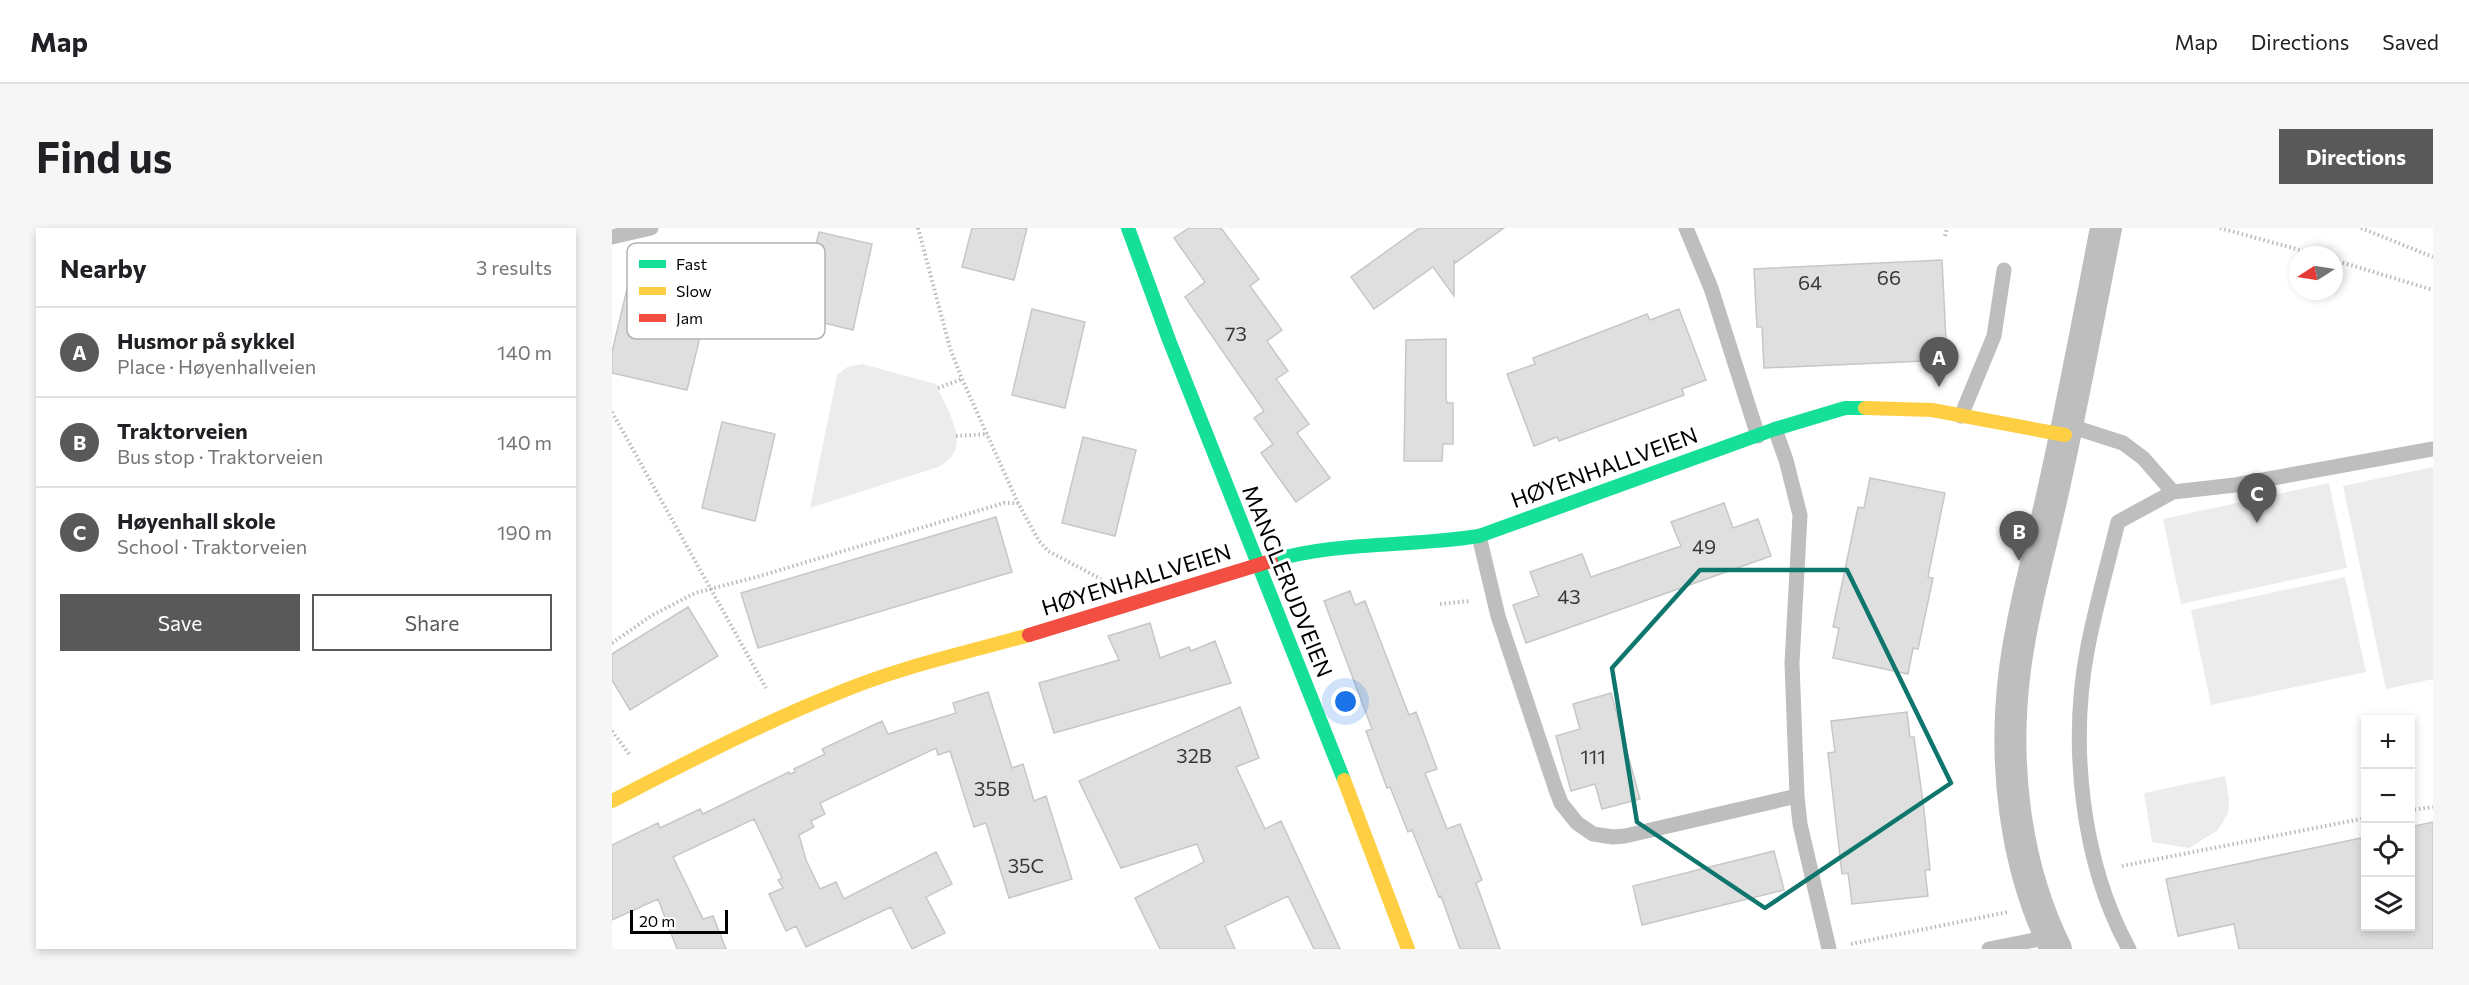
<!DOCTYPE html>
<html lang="en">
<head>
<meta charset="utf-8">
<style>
	body { margin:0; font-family:Commissioner,sans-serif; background:#f6f6f6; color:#202124 }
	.controls { position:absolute; right:18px; bottom:18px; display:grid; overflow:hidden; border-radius:0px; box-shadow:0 3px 9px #0003 }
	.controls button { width:54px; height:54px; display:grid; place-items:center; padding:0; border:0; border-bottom:2px solid #e0e0e0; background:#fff; color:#202124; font:30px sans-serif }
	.compass { position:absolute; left:1677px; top:18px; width:54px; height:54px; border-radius:50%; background:#fff; box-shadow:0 3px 9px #0003; rotate:258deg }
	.scale { position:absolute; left:18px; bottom:15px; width:98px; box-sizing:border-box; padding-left:6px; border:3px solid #000; border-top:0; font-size:16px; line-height:21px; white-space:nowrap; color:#000; -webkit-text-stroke:4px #fff; paint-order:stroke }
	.you { position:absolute; left:734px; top:474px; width:21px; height:21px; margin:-15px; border:4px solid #fff; border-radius:50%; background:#1a73e8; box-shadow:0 0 0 9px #1a73e833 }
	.badge { display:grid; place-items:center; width:39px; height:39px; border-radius:50%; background:#595959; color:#fff; font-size:20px; font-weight:700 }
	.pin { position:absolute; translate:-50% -50px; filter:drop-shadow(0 2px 3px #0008) }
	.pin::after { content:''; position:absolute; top:32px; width:21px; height:18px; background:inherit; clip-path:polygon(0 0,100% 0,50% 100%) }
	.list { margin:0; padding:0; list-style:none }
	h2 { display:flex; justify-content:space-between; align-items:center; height:78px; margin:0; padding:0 24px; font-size:26px }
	h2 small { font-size:20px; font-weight:400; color:#757577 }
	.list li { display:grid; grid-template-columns:39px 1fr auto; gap:18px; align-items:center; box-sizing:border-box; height:90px; padding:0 24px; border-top:2px solid #e0e0e0 }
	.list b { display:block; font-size:22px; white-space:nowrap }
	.list p { margin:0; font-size:20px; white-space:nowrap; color:#757577 }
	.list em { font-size:20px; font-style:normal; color:#757577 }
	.actions { display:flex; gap:12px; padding:18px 24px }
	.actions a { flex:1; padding:14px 0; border:2px solid #595959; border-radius:0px; text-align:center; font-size:21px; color:#595959 }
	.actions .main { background:#595959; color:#fff }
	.icon { flex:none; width:33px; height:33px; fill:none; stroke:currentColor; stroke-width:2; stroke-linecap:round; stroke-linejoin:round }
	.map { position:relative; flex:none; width:1821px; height:721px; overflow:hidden; border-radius:0px }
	header { display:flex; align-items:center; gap:36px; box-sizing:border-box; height:84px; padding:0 30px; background:#fff; border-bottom:2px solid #e0e0e0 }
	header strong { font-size:28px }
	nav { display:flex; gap:33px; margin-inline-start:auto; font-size:21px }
	.intro { display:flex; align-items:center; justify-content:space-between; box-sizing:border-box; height:144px; padding:0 36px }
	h1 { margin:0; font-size:42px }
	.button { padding:15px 27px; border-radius:0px; background:#595959; color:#fff; font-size:21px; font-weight:700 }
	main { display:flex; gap:36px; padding:0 36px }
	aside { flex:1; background:#fff; border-radius:0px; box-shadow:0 3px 9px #0003 }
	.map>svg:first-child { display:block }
	.green { fill:#ececec }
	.building { fill:#dfdfdf; stroke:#c7c7c7; stroke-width:1.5 }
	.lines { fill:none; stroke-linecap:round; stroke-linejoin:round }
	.path { stroke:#b9b9b9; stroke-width:4; stroke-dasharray:1.5 3; stroke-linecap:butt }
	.lane { stroke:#bebebe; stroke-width:15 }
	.street { stroke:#bebebe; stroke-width:32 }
	.fast { stroke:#16e098; stroke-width:14 }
	.slow { stroke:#ffcf43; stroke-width:14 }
	.jam { stroke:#f24e42; stroke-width:14 }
	.marked { fill:none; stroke:#0f766e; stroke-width:4.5; stroke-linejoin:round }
	.labels { text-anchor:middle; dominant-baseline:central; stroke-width:6; stroke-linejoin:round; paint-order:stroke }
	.number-label { font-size:20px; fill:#383838 }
	.street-label { font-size:22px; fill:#000; stroke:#fff }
	.key { fill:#fff; stroke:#b2b2b2; stroke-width:1.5 }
	.key-label { font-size:16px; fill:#000 }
</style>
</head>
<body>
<header>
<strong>Map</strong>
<nav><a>Map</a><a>Directions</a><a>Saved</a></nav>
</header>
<div class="intro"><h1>Find us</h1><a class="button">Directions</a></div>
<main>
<aside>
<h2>Nearby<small>3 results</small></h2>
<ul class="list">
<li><span class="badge">A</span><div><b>Husmor på sykkel</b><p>Place · Høyenhallveien</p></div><em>140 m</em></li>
<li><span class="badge">B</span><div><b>Traktorveien</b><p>Bus stop · Traktorveien</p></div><em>140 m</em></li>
<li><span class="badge">C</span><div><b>Høyenhall skole</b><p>School · Traktorveien</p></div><em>190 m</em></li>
</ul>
<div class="actions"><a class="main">Save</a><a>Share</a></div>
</aside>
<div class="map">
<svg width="1821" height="721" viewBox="0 0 1821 721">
	<rect width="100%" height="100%" fill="#fff"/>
	<path class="green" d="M250,136l74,20c10,26 40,64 2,83l-128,41 27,-133 10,-8z
		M1821,239v212l-47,10 -43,-203z
		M1717,255l18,85 -166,36 -18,-85z
		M1733,349l21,95 -155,33 -20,-95z
		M1613,548l4,23 -1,14 -10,17 -29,18 -37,-6 -8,-49z"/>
	<path class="building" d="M360,0h55l-13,52 -52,-13z
		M577,0h32l38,51 -9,7 32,44 -15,11 21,30 -12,8 33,45 -12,9 33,45 -34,24 -35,-49 12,-9 -19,-26 10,-7 -79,-114 20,-15 -31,-44z
		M807,0h85l-49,35 -1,-3v36l-21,-29 -59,42 -23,-32z
		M207,4l53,12 -19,86 -54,-13z
		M1330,32l5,100 -183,8 -2,-41h-5l-3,-58z
		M16,57l80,19 -21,86 -75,-17v-21z
		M420,81l53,13 -20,86 -53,-13z
		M1067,81l27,71 -24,9 2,6 -125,46 -2,-4 -23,9 -27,-72 28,-10 -2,-6 86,-33 28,-11 3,6z
		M834,111v59l1,5h6v41h-10l-1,17h-38l2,-121z
		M110,194l53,12 -20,87 -53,-13z
		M471,209l53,13 -21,86 -53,-13z
		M1258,250l75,15 -17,84 5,1 -15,71 -5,-1 -5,26 -75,-16 6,-30 -6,-1 25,-120 6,1z
		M1112,275l9,25 25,-9 13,37 -245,87 -13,-38 26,-9 -9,-24 52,-18 9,23 90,-31 -10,-24z
		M384,289l16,55 -254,76 -17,-55z
		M738,363l5,14 10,-4 44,114 7,-3 21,57 -12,4 22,56 13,-5 22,56 -6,3 24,66h-40l-19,-53 -2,1 -27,-67 -4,2 -18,-45 -3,1 -21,-57 6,-2 -48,-128z
		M76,379l30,49 -88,54 -18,-30v-26z
		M538,395l10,35 29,-11 2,4 24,-10 16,42 -177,50 -15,-50 80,-23 -11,-24z
		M376,464l24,76 11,-4 11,37 12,-5 26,83 -63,19 -23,-75 -12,4 -24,-76 -12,4 -2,-7 -116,55 5,11 -14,7 3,6 -15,8 7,25 14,29 16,-7 8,17 92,-47 16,32 -26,13 19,36 -33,16 -21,-42 -85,40 -10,-21 -10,5 -17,-37 14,-6 -5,-8 4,-2 -28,-59 -81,38 30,62 10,-3 13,33h-49l-19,-50 -46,21v-75l46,-22 2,5 40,-19 3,5 86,-42 1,2 5,-2 -1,-3 31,-15 -3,-5 60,-28 6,13 68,-21 -3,-10z
		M999,465l29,106 -38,10 -7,-25 -24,7 -15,-55 24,-7 -7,-25z
		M628,479l19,51 -23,9 29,62 16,-8 59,128h-26l-26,-53 -63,30 10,23h-75l-25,-51 69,-36 -7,-18 -76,24 -42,-87z
		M1295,484l3,25h4l10,73 6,60h-5l3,26 -76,8 -4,-31 -6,1 -14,-121 7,-1 -4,-31z
		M1821,594v127h-194l-5,-25 -56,12 -12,-57 200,-42v90h44v-100z
		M1162,623l10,39 -142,35 -9,-39z"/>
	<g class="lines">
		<path class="path" d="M306,0l32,120 12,31 56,124 21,38 9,10 53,28
			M1608,0l98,27
			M1749,0l72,29
			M1333,8l2,-8
			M1722,32l99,30
			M326,160l24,-9
			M0,184l154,276
			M344,208l32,-2
			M828,376l29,-3
			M0,415l39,-27 44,-23 65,-17 244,-73h14
			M0,503l18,24
			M1798,582l23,-3
			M1510,638l244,-48
			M1239,716l157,-32"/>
		<path class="lane" d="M1074,0l25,60 47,148
			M0,9l39,-9
			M1349,188l33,-80 10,-66
			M1455,197l56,18 20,15 30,34 -55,30c-10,41 -22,83 -30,124 -19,97 -7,216 41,303
			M1163,201l11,31 14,55 -8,148 5,133 3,28 29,125
			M1561,264l62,-7 198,-36
			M867,308l19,80 57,171 6,16 16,20 16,11 20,3 12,-1 172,-40
			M1377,721l61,-12"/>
		<path class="street" d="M1444,721c-42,-85 -53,-187 -41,-280 8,-61 26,-122 39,-182 19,-86 35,-172 52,-259"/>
		<path class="fast" d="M516,0l41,112 175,440
			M659,333c67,-20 140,-14 208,-25l296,-107 70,-21h20"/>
		<path class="slow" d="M1253,180l67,2 133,25
			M732,552l64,169
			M0,573c74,-38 148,-77 226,-108 61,-26 128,-40 191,-58"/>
		<path class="jam" d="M417,407l242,-74"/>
	</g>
	<path class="marked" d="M1088,342h147l104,213 -186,125 -128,-86 -25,-154z"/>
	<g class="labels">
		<g class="number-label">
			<text x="1277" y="49">66</text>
			<text x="1198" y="54">64</text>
			<text x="624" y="105">73</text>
			<text x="1092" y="318">49</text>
			<text x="957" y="368">43</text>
			<text x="582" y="527">32B</text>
			<text x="981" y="528">111</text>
			<text x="380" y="560">35B</text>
			<text x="414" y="637">35C</text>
		</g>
		<g class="street-label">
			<text transform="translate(992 239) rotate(-20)">HØYENHALLVEIEN</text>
			<text transform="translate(524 351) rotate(-17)">HØYENHALLVEIEN</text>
			<text transform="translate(676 353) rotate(68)">MANGLERUDVEIEN</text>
		</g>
	</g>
	<rect x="15" y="15" width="198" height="96" rx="9" class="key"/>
	<rect x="27" y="32" width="27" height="8" fill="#16e098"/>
	<rect x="27" y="59" width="27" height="8" fill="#ffcf43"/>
	<rect x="27" y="86" width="27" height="8" fill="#f24e42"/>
	<g class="key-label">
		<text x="64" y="42">Fast</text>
		<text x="64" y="69">Slow</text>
		<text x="64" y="96">Jam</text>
	</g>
</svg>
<div class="controls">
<button>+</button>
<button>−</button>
<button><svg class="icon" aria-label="locate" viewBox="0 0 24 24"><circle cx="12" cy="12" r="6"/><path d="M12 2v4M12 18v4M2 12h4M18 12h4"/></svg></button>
<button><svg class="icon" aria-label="layers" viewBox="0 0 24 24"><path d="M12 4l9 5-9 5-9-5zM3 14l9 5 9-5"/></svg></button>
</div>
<svg class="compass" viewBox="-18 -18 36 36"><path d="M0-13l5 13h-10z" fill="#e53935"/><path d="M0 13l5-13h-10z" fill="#757577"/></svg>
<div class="scale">20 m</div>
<div class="you"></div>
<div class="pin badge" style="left:1327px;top:159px">A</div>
<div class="pin badge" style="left:1407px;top:333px">B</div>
<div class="pin badge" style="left:1645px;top:295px">C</div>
</div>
</main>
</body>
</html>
